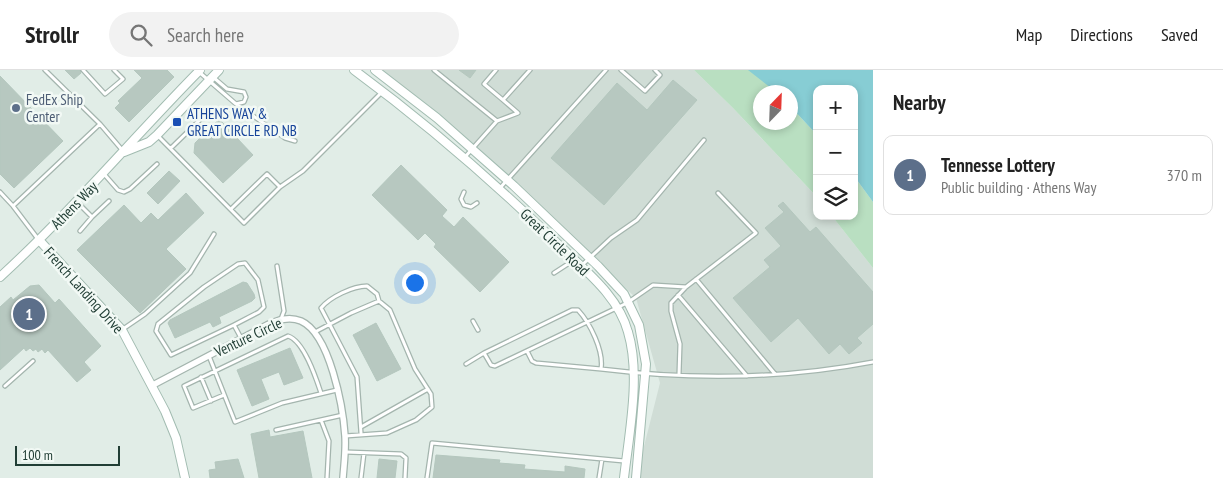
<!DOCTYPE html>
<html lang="en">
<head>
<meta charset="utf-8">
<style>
	body { margin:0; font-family:"PT Sans Narrow",sans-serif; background:#f2f2f2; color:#222 }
	.controls { position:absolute; right:15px; top:15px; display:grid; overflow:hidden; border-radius:10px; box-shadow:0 2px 8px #0003 }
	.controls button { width:45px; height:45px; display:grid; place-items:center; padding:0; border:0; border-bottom:1px solid #e0e0e0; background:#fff; color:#222; font:25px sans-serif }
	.compass { position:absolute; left:753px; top:15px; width:45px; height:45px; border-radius:50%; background:#fff; box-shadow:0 2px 8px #0003; rotate:23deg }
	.scale { position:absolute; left:15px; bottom:12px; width:105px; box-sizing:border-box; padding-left:5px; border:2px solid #213e35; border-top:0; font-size:14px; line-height:18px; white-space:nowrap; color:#213e35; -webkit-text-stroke:4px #f2f9f5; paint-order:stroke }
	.you { position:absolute; left:414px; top:212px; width:18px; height:18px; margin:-12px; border:4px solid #fff; border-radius:50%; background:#1a73e8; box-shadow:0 0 0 8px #1a73e833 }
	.badge { display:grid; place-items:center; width:32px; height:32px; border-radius:50%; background:#0f766e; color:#fff; font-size:16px; font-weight:700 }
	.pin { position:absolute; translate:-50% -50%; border:2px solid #fff; box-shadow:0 1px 5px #0006 }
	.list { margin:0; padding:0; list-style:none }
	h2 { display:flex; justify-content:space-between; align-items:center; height:65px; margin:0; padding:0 20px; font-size:21px }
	h2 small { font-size:16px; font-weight:400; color:#767676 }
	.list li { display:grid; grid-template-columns:32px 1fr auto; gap:15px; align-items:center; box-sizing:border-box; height:80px; margin:0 10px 10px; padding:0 10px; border:1px solid #e0e0e0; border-radius:10px }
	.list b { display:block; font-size:19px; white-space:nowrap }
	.list p { margin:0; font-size:16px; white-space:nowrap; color:#767676 }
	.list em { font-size:16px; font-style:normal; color:#767676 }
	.icon { flex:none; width:28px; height:28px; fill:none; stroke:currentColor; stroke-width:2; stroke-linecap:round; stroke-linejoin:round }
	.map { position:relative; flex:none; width:873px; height:408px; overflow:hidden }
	header { display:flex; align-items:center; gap:30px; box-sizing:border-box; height:70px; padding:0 25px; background:#fff; border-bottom:1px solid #e0e0e0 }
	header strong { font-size:24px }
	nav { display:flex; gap:28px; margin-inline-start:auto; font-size:18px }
	.search { width:350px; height:45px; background:#f2f2f2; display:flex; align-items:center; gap:12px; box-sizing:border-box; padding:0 18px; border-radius:28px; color:#767676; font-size:19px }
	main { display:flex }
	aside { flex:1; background:#fff }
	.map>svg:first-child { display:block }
	.built { fill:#d0ddd6 }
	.green { fill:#b9dfc1 }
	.water { fill:#87cdd4 }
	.building { fill:#b7c8c0; stroke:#b4c7be }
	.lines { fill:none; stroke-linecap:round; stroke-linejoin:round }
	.lane-casing { stroke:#a4b5ae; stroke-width:5.5 }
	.street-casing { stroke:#a4b5ae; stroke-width:8 }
	.secondary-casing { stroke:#a2bcb1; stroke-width:10 }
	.lane { stroke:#fff; stroke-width:3 }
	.street { stroke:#fff; stroke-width:5.5 }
	.secondary { stroke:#fff; stroke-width:8 }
	.service-dot { fill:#5c6f8a; stroke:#f2f9f5; stroke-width:2 }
	.transit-dot { fill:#1a4fb4; stroke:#f2f9f5; stroke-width:2 }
	.labels { text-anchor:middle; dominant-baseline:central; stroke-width:5; stroke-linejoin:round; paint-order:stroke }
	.service-label { font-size:15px; fill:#4e5e75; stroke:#f2f9f5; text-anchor:start }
	.transit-label { font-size:15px; fill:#164399; stroke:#f2f9f5; text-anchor:start }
	.street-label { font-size:15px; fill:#213e35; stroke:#f2f9f5 }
</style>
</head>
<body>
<header>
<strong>Strollr</strong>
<div class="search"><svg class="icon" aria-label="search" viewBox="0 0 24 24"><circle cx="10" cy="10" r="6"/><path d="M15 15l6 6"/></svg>Search here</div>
<nav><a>Map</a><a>Directions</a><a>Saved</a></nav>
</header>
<main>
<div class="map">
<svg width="873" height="408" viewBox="0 0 873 408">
	<rect width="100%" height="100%" fill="#e1ede7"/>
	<path class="built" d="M381,0h313l39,38 82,87 2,21h15l41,52v210h-237l24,-95 -24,-85 -145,-138 -66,-57z"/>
	<path class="green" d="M694,0h57l25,22h-16v30h30l1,-15 26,28v62l-84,-89z
		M854,106l19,26v66l-41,-52h22z"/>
	<path class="water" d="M748,0h125v132l-19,-26v-87h-37v46l-26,-28 -1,-15h-14z"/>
	<path class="building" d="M65,0h15l1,3 -7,6z
		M134,0h33l7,7 -45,45 -14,-14 5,-5 -2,-2 24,-23z
		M459,0h17l-6,8z
		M0,6l63,65 -49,47 -14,-14z
		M673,10l24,20 -93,105 -53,-47 66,-75 30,27z
		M219,49l34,36 -30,28 -29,-30 1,-10z
		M401,95l46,45 -5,6 12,11 9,-10 46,45 -29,30 -46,-45 2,-3 -11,-11 -7,7 -46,-45z
		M169,101l11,10 -22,23 -11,-11z
		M186,123l18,20 -38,36 20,20 -46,44 -63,-63 47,-45 17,18 10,-10 7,7z
		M783,132l27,30 6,-5 57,65v32l-16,14 5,5 -13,11 -9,-10 -11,10 -31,-36 -27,24 -38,-44 37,-31 -6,-7 17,-14 -16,-18 19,-16 -6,-6z
		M243,212l4,1 7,11 1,4 -3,3 -33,16 2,6 -8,4 -3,-5 -35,16 -7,-15 2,-3z
		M39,215l16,18 4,-4 42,47 -17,16 7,8 -14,12 -29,-32 -3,3 -3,-4 -4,3 -2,-3 -3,2 -3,-3 -4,3 -2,-3 -24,22v-63l11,-10 2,3 17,-14z
		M376,253l25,46 -24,12 -24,-46z
		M290,278l13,30 -19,7 -5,-13 -18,7 8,20 -17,7 -15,-36z
		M269,360l1,7 33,-6 9,47h-53l-8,-44z
		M436,385l64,5 -1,3 26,2 -1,4 41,3v-6l20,3 -1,9h-151z
		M238,389l6,19h-34l-1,-8 7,-1 -1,-7z
		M379,389l18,2 -2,17h-18z"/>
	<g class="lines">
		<g class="lane-casing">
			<path id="lane" d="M45,0l55,54
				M83,0l22,24 18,-15 -9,-9
				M434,0l63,51 -32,36
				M496,0l-12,14 19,16 27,-30
				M621,0l24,21 15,-16 -5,-5
				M199,2l37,32 8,-2 2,-5 -2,-5 -17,-3 -14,-12
				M236,34l49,34 10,3
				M497,51l21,-8 -15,-13
				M158,66l86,87 36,-36 23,-16 79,-79
				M171,78l38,-37
				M104,104l14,16 6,2 6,-3 27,-25
				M500,118l106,-118
				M0,122l13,14
				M464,122l-3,7 3,6 7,2 6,-4
				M77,132l15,15 -12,14
				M231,139l36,-35 13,13
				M92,147l17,-16
				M38,169l-25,-33 87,-82 23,27
				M277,196l7,45 -3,8
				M581,196l30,-28 26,-18 67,-80
				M554,203l20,-13
				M696,209l79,95
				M678,225l69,81
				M473,251l5,9
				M234,255l25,-13 5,-5 -6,-27 -13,-17 -7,1 -34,23 -46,37 -2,7 15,24 63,-30 7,13
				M123,259l22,-15 45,-41 24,-39
				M315,262l36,-19 28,-12 11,9 25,59 16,25 1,13 -16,13 -29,13 -42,3
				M527,281l5,10 4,2 65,6c3,-18 -11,-46 -23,-59h-6l-88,43 7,12 4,1 132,-63 26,-18 33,2
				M209,286l26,66 47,-19 55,-13
				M466,294l18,-11
				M601,299c90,11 183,10 272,-7
				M679,304l1,-30 -9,-33v-8l15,-16 70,-54 -38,-40
				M201,307l10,24
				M5,316l28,-25
				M224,325l-31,13 -9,-22 104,-50c16,5 28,42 33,57
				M321,350l8,21 -2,37
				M361,357l67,-38
				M276,360l67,-15
				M361,363l-4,-56 -36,-69c9,-11 32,-22 46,-22l10,8 2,7
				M346,382l55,2 5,4 -1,20
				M361,408l3,-25
				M427,408l5,-35 192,18
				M599,408l3,-19"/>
		</g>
		<g class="street-casing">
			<path id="street" d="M153,315l114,-60c11,-5 22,-9 34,-4 29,13 42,86 44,115 1,14 -1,28 -2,42"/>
		</g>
		<g class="secondary-casing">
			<path id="secondary" d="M354,0c72,53 140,112 204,174 26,26 60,51 70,88 13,43 1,102 -4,146
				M375,0l62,48 77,68 84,80 26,28 15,31 7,39 -10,114
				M124,82l25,-10 8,-7 62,-65
				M40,171l82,89 43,81 11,27 9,40
				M0,207c71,-65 132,-138 200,-207"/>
		</g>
		<use href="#lane" class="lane"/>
		<use href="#street" class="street"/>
		<use href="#secondary" class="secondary"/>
	</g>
	<circle class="service-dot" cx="16" cy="38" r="5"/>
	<rect class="transit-dot" x="172" y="47" width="10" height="10" rx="2.5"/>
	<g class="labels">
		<g class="service-label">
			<text x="26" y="29">FedEx Ship<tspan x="26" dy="17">Center</tspan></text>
		</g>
		<g class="transit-label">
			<text x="187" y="43">ATHENS WAY &amp;<tspan x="187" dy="17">GREAT CIRCLE RD NB</tspan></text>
		</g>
		<g class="street-label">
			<text transform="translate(74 135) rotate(-46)">Athens Way</text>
			<text transform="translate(555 172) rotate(44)">Great Circle Road</text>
			<text transform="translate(84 220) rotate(48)">French Landing Drive</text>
			<text transform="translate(248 267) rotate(-25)">Venture Circle</text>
		</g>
	</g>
</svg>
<div class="controls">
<button>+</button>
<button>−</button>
<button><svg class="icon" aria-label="layers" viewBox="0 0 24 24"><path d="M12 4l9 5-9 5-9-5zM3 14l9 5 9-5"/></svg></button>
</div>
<svg class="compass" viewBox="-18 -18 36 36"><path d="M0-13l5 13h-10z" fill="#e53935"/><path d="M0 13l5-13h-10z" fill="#767676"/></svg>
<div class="scale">100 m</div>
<div class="you"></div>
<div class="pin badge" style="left:29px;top:244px;background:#5c6f8a">1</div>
</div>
<aside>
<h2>Nearby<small></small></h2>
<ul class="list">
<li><span class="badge" style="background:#5c6f8a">1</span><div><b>Tennesse Lottery</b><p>Public building · Athens Way</p></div><em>370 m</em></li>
</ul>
</aside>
</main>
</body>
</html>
